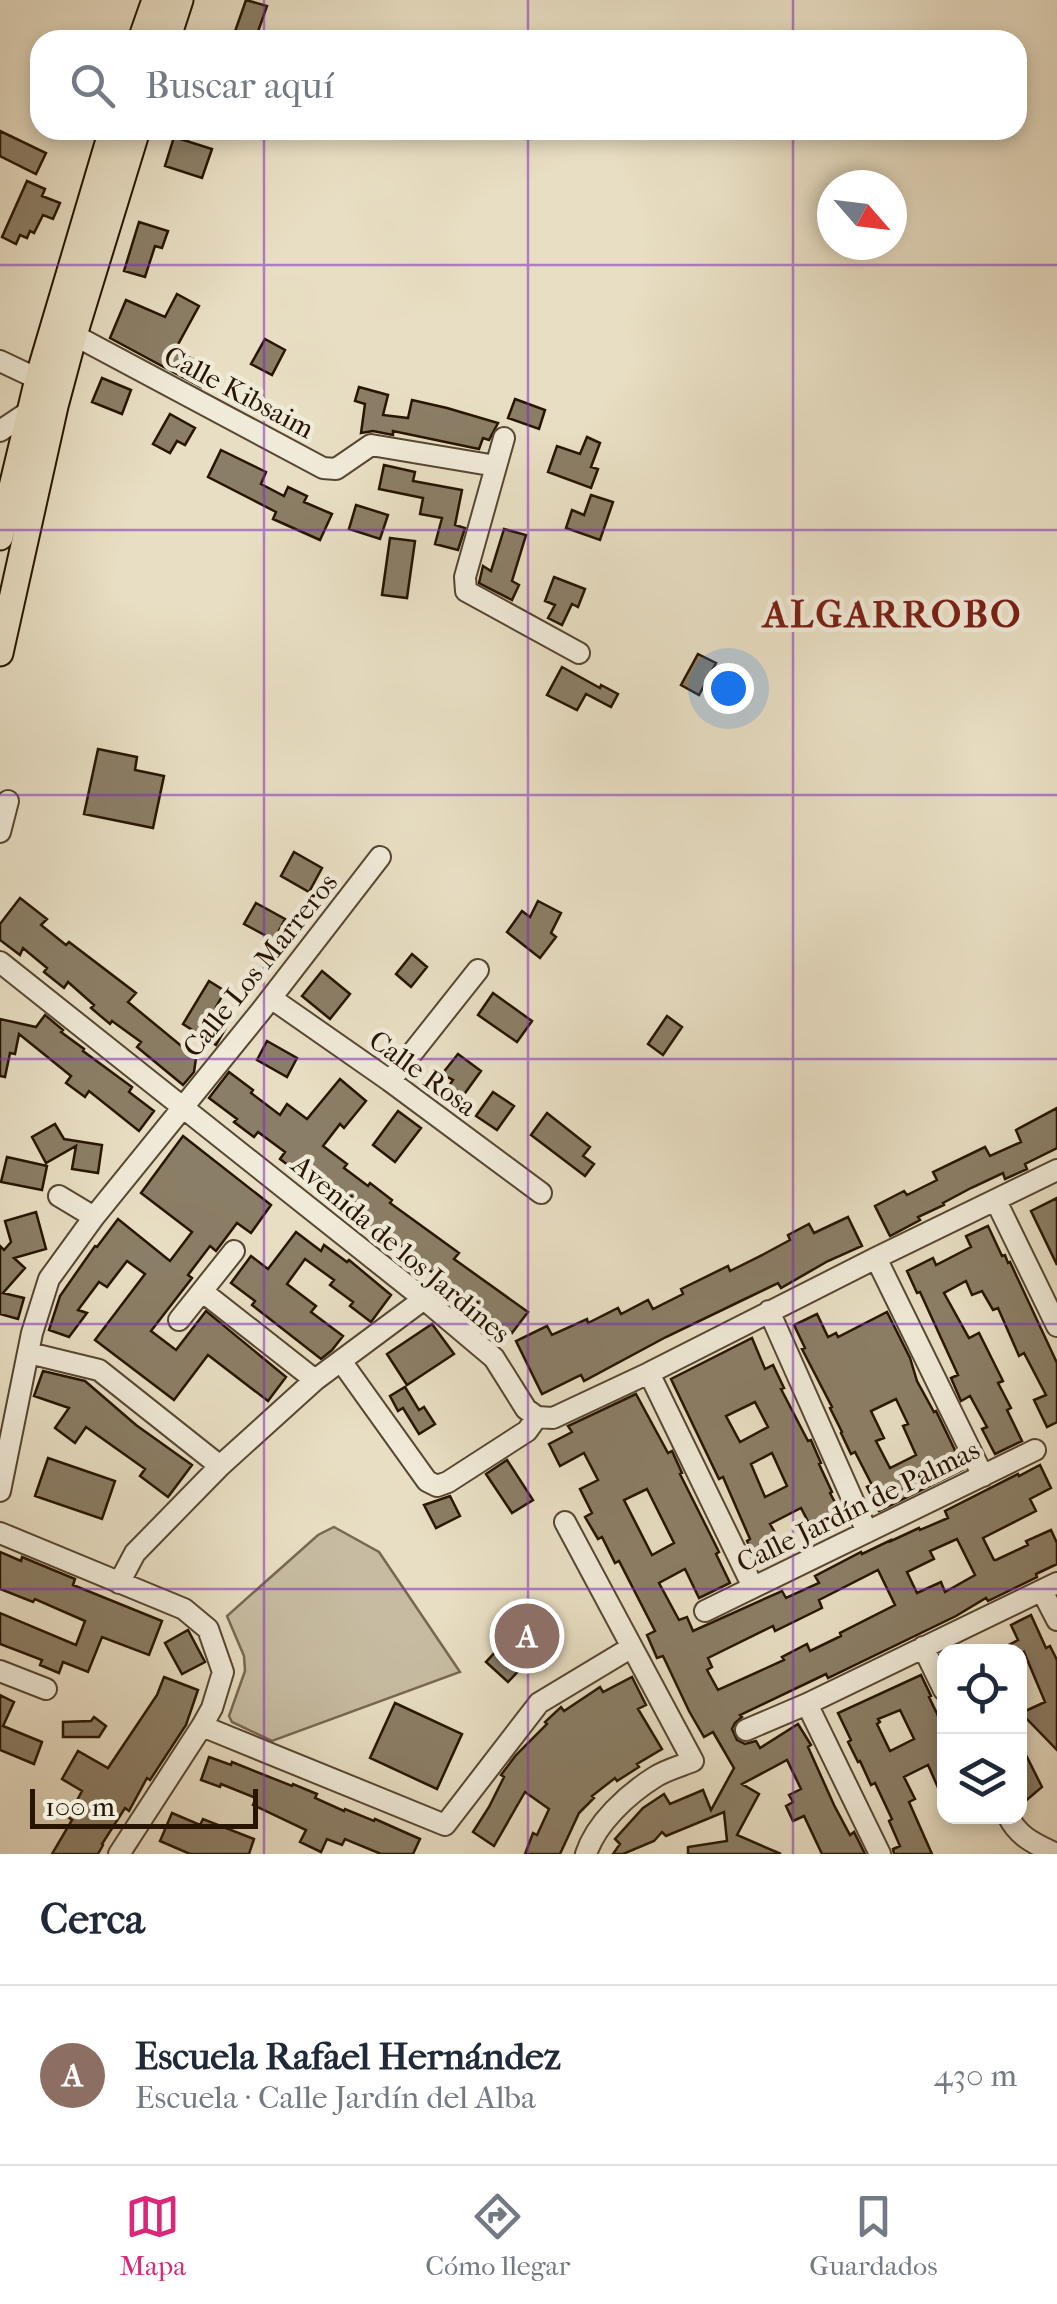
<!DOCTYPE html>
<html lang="es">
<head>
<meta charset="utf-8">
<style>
	body { margin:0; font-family:"IM FELL French Canon",serif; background:#f2f2f3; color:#1f2937 }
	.controls { position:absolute; right:30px; bottom:30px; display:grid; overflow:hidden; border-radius:20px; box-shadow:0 5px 15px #0003 }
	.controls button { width:90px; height:90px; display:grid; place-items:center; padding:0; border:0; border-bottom:2px solid #e0e1e3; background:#fff; color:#1f2937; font:50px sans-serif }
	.compass { position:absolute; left:817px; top:170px; width:90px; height:90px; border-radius:50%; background:#fff; box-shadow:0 5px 15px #0003; rotate:118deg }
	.scale { position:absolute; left:30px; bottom:25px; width:228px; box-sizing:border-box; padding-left:10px; border:5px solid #271502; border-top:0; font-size:28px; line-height:35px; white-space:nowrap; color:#271502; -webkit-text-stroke:8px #f0ead8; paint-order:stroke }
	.you { position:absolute; left:728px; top:688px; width:35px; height:35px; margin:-25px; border:8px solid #fff; border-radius:50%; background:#1a73e8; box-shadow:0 0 0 15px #1a73e833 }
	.badge { display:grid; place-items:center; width:65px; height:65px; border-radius:50%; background:#db2777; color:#fff; font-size:32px; font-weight:700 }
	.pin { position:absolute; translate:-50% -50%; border:5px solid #fff; box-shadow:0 2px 10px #0006 }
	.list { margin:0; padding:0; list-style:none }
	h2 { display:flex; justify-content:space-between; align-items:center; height:130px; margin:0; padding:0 40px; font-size:42px }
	h2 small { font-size:32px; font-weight:400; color:#747a83 }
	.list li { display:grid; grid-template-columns:65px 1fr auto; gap:30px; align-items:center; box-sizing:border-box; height:180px; padding:0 40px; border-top:2px solid #e0e1e3 }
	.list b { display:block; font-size:38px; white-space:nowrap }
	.list p { margin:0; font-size:32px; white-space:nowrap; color:#747a83 }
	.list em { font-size:32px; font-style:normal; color:#747a83 }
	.icon { flex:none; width:55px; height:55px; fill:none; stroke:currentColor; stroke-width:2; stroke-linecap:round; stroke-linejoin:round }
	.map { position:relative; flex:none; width:1057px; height:1854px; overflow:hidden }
	.search { position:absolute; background:#fff; box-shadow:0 5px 15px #0003; left:30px; right:30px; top:30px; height:110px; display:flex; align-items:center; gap:25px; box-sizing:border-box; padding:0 35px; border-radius:30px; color:#747a83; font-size:38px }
	.sheet { height:310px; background:#fff }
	nav { display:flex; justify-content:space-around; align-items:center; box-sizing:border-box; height:140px; border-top:2px solid #e0e1e3; background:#fff; font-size:28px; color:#747a83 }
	nav a { display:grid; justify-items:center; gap:5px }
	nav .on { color:#db2777 }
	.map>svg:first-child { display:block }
	.green { fill:#c7bca2; stroke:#776852; stroke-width:2.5 }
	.building { fill:#8b7e66; stroke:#271502; stroke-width:2.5; fill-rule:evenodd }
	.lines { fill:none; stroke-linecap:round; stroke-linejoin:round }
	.minor-casing { stroke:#574732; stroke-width:24 }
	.major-casing { stroke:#271502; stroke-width:29 }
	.minor { stroke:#f0ead8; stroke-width:20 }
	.major { stroke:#e8dec3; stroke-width:25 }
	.grid { fill:none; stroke:#7b2cbf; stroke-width:2.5; stroke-opacity:0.55 }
	.labels { text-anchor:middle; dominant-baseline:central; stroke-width:9; stroke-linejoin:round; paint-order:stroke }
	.street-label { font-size:28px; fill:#271502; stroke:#f0ead8 }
	.district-label { font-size:38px; font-weight:bold; letter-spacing:2.5px; fill:#7a1f14; stroke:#f0ead8 }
</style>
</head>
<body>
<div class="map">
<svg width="1057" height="1854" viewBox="0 0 1057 1854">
	<rect width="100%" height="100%" fill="#e8dec3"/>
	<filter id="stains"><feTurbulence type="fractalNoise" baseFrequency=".002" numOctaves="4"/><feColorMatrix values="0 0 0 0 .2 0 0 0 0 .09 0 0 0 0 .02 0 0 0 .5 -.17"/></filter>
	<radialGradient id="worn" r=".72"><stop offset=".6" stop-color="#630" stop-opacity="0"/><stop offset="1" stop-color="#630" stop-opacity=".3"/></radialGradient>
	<path class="green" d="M334,1527l45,25 81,120 -188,69 -40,-19 -3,-6 16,-45 -1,-15 -17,-40 91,-81z"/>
	<path class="building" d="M246,0l21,6 -12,34h-23z
		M0,131l46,22 -10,21 -36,-18z
		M174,137l38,12 -10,29 -37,-12z
		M27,181l18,8 -3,7 18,7 -7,16 -10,-4 -9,18 -4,-2 -3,7 -7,-3 -4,9 -14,-7z
		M139,222l29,9 -6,17 -7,-2 -10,31 -21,-6z
		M177,294l22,12 -24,44 35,18 -9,19 -91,-49 16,-38 39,17z
		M265,339l20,11 -13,25 -21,-11z
		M102,378l29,12 -9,24 -30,-12z
		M359,387l29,8 -5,20 25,3 4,-18 35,8 51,15 -9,17 -6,-2 -4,11 -86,-18v4l-20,-4 -12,2 4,-29 -10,-3z
		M515,399l30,11 -6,19 -31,-11z
		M170,414l25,14 -10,17 -8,-4 -7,12 -17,-9z
		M587,437l13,6 -9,24 7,2 -7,19 -43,-16 9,-26 23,8z
		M221,450l45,22 -5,12 23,12 4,-9 19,9 -3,6 28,12 -12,26 -47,-21 3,-7 -68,-35z
		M384,465l31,7 -2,9 49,9 -7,35 10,3 -7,22 -23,-6 7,-26 -22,-4 3,-16 -44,-9z
		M591,495l22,7 -13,38 -34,-12 6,-18 12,5z
		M356,505l32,10 -8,24 -31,-10z
		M504,529l22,6 -14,46 7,4 -7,15 -33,-17 4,-17 8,5z
		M390,538l25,3 -8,57 -25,-3z
		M554,577l31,12 -7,18 -6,-3 -10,21 -14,-7 7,-13 -10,-4z
		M698,654l18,9 -17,32 -18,-10z
		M562,667l38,21 1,-3 17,9 -7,13 -25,-13 -9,16 -30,-15z
		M98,749l39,8 -2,13 29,6 -11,52 -69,-14z
		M294,852l28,16 -13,24 -28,-16z
		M20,898l27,21 -6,6 25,20 3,-3 67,51 -8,9 68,56 -2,14 -11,13 -46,-38 4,-5 -29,-21 -2,3 -19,-16 3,-3 -26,-23 -4,6 -20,-16 3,-4 -24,-20 -3,7 -20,-15v-16z
		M538,901l23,12 -10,20 5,4 -16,21 -33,-26 15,-21 8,6z
		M256,903l29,16 -11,21 -30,-16z
		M412,954l15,13 -16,20 -15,-13z
		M322,971l28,23 -20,25 -28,-23z
		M209,981l16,10 -9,16 16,10 -16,28 -33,-21z
		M493,993l39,28 -15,21 -39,-27z
		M45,1015l18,15 -2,2 23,17 -1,2 49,36 -3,5 25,19 -15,20 -50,-40 -4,6 -19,-14 5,-7 -52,-42 -4,20 -5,-1 -5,24 -5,-1v-57l36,8z
		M667,1016l15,11 -19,28 -15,-11z
		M267,1041l30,17 -10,19 -30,-17z
		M458,1054l23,17 -21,29 -14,-10 7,-10 -11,-6z
		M229,1072l24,18 -2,3 29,22 7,-11 20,15 33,-40 26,22 -22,27 -4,-4 -17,22 24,18 -3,4 24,18 2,-3 22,17 -2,3 69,50 -5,6 74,53 -16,21 -23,-17 -3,5 -22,-17 4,-5 -47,-35 1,-2 -28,-21 -2,2 -65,-48 1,-2 -25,-19 -2,1 -21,-16 5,-7 -27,-20 -4,5 -20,-15 3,-3 -28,-21z
		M493,1092l21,14 -17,24 -21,-14z
		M1057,1108v40l-32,16 2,5 -22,10 -2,-6 -32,15 -28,15 1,2 -26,12 2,3 -30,16 -15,-30 29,-15 3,4 30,-15 -4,-8 52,-25 5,9 31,-14 -5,-12z
		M398,1111l23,17 -26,34 -22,-17z
		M547,1113l43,34 -7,9 11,8 -9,12 -54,-41z
		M55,1124l9,15 38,6 -4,28 -26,-4 4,-23 -30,17 -14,-26z
		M183,1136l88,69 -20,28 -14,-10 -21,28 -6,-5 -22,29 4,3 -41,53 25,19 30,-39 80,66 -18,24 -60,-46 -34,45 -79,-60 50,-66 -18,-13 -20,26 -8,-5 -21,28 9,3 -18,24 -20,-7 11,-34 35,-50 2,1 21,-28 52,42 22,-29 -51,-39z
		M7,1157l40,9 -5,24 -41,-8z
		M1057,1198v67l-26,-54z
		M36,1212l10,37 -32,9 11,10 -22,25 21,5 -6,21 -18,-5v-68l4,4 7,-8 -6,-21z
		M848,1217l14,29 -34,15 -47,27 -3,-5 -31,15 -81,39 -82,44 -3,-6 -39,19 -26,-53 31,-15 5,9 35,-16 1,4 30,-15 3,6 27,-14 5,9 30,-15 -2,-5 47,-23 2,5 34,-17 26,-14 -2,-5 21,-11 5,9z
		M988,1226l14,30 3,-1 3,8 2,-1 47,101v59l-10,5 -13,-27 12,-5 -22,-42 -5,3 -21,-48 -5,2 -11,-19 -10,4 -6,-14 -22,12 25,45 10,-5 24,48 -5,2 13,25 -4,2 15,31 -27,13 -13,-25 5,-2 -17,-31 -9,5 -10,-23 7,-3 -38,-83 -3,1 -10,-22 26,-13 3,7 35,-18 -5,-11z
		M296,1232l25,19 3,-6 23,17 2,-2 42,35 -20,27 -21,-16 3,-4 -23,-17 4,-5 -29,-21 -18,25 29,22 -5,6 32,24 -11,14 -11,9 -69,-54 3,-4 -24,-18 20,-27 17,13z
		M887,1312l23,46 7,23 17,31 2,-1 28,58 -85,42 -12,-24 5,-2 -17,-33 -4,2 -10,-21 1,-1 -12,-24 2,-1 -30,-58 3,-1 -11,-23 23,-11 11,23 8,-4 2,4zM896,1399l12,25 -5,2 13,29 -26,13 -14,-27 8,-3 -13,-27z
		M432,1324l22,30 -47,31 -20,-31z
		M752,1338l13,31 8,-4 11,23 -3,1 27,52 3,-1 6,14 4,9 -2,1 13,28 -2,1 15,28 -29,16 -15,-29 -31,16 15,26 -26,14 -12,-23 3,-2 -27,-62 -4,2 -48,-100zM755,1402l13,25 -28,15 -14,-26zM772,1453l15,33 -22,11 -14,-33z
		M43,1371l42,10 51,44 56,40 -24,32 -28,-21 5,-7 -59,-42 -11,16 -20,-15 14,-20 -35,-12z
		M405,1387l14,23 5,-3 11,17 -16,10 -16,-26 -5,3 -8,-15z
		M636,1394l32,59 4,-2 10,22 -2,1 39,78 -3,2 14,29 -31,15 -14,-29 -26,14 20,37 8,-3 6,14 89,-40 4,7 33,-15 -4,-7 46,-24 1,2 29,-14v1l28,-13 1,2 28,-12 -3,-7 73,-37 1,2 21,-11 11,23 -21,11 6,12 -53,27 11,22h2l32,-15 -2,-4 25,-11 6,13v21l-21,10 1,3 -49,24 -2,-3 -30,18 -128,62 -2,-4 -86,41 2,2 -7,6 -3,6 5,11 8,4 11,-3 4,7 38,-24 13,21 -3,2 26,58 16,30 4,-3 11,22h-43l-18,-38 -11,5 -7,-15 7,-4 -4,-7 12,-6 -14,-29 -45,24 17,10 -22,41 44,19h-93v-7l39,-6 -3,-29 -58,24 -4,-4 -8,9 -31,13h-10l7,-10 -5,-5 28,-31 21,-14 6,10 33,-14 8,20 23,-42 -21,-36 -9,5 -15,-26 -26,-55 -6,2 -10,-23 8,-4 -36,-70 -4,2 -13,-26 -4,2 -13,-22 7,-4 -12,-24 18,-9 -14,-27 -24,13 -11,-22 23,-12 -4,-6zM647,1489l27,54 -22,12 -28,-55zM957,1539l18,36 -30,17 -4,-10 -24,11 -10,-21 27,-13 -4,-8zM878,1570l17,35 -55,28 1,3 -31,15 -3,-7 -25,13 2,3 -66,30 -11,-20 5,-3 -4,-9 65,-32 2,5 47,-23 -3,-8z
		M48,1458l67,23 -13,38 -67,-23z
		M507,1460l26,40 -21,13 -26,-39z
		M450,1496l10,20 -24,12 -12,-23z
		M0,1552l21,9 1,-4 53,22 -2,6 89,36 -13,34 -47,-18 -14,35 -25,-10 -4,11 -19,-8 2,-5 -42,-16v-31l76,32 9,-24 -50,-22 -2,3 -33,-13z
		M539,1605l22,21 -53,56 -22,-20z
		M1031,1615l15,33 4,-2 7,14v90l-36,-37 24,-11 -21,-50 -4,3v-3h-25l23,-12 -7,-15z
		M188,1630l17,32 -23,12 -17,-31z
		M921,1675l10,21 -2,1 15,31v73l-16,-36 -24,12 11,22 -6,3 23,52h-38l-1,-5 7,-3 -11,-25 3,-2 -17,-36 -4,2 -11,-24 -2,1 -10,-20 3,-2 -13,-27zM900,1710l14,29 -24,12 -13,-27 3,-2 -2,-3z
		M164,1677l34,13 -12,35 -36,55 -3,-2 -18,33 -4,-3 -23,36 1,1 -5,9h-46l20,-34 -4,-3 14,-26 -20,-12 16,-28 30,17 49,-73z
		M632,1677l14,28 -8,4 24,40 -25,15 2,3 -22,14 -2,-3 -23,18 2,2 -15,15 -19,41h-35l8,-21 4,2 12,-26 -24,-17 -31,54 -21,-14 16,-25 15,-30 -3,-2 15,-20 31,-31 -2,-2 16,-15 3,4 36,-24 3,5z
		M0,1695l14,7 -11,24 39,16 -8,22 -34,-14z
		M395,1703l67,31 -25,55 -67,-31z
		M94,1717l12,9 -7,11h-36v-15l28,-1z
		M1020,1743l22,44 -19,16 -3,-9z
		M209,1757l22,8 1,-3 60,24 1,-2 24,10 -2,4 29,13 1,-2 29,12 1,-2 45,20 -7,15h-32l-36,-15 -3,6 -15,-6 -6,13 -21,-10 6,-12 -53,-25 3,-7 -35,-14 -1,3 -19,-7z
		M172,1813l28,12 3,-6 51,20 -5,15h-59l-30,-13z"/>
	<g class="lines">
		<g class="minor-casing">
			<path id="minor" d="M74,335l249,133 13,1 35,-24 125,21
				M0,361l38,18
				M0,431l30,-20
				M504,438l-39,139 1,14 113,62
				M0,832l8,-31
				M0,962l424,337 70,59 32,51 11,8 16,1 96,-45 227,-115 181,-88
				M271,998l119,83 151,112
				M390,1081l88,-111
				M59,1196l35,21
				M996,1201l61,125
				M876,1258l107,218
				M203,1292l112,88
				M769,1311l98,221
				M179,1320l55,-69
				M29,1353l70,17 121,96
				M341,1361l86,120 10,5 11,-4 79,-51 10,-14
				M649,1373l104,214
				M0,1491l32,-158 17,-54 45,-62 167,-206 119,-154
				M565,1522l128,239c-12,5 -27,9 -38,16 -27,17 -59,46 -69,77
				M0,1533l184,76 24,20 15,43 -11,36 -10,18 -83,128
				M119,1583l16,-30 85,-87 95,-86 109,-81
				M1042,1591l15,29
				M705,1611l330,-161
				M923,1647l21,43
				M0,1671l46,18
				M807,1704l73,150
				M202,1726l243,99 94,-122 93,-56
				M746,1730l61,-26 250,-121
				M1008,1816c11,22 28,28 48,38"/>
		</g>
		<g class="major-casing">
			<path id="major" d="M141,40l14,-40
				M167,40l13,-40
				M0,537l38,-158 74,-249
				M0,653l55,-247 19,-71 63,-205"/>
		</g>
		<use href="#minor" class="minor"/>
		<use href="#major" class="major"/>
	</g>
	<path class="grid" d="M264,0v40M528,0v40M793,0v40M264,130v1724M528,130v1724M793,130v1724M0,265h1057M0,530h1057M0,795h1057M0,1059h1057M0,1324h1057M0,1589h1057"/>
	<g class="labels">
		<g class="street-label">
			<text transform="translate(239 392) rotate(28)">Calle Kibsaim</text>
			<text transform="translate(260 965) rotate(-51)">Calle Los Marreros</text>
			<text transform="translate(423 1073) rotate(36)">Calle Rosa</text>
			<text transform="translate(401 1249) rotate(40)">Avenida de los Jardines</text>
			<text transform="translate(858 1506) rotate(-26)">Calle Jardín de Palmas</text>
		</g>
		<g class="district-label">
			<text x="893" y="614">ALGARROBO</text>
		</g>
	</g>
	<rect width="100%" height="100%" filter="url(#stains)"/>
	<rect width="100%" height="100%" fill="url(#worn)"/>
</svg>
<div class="controls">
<button><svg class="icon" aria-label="locate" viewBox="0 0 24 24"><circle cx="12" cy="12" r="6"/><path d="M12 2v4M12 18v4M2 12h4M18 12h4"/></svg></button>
<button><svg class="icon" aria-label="layers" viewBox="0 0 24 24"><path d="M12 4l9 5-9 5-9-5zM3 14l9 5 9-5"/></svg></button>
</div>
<svg class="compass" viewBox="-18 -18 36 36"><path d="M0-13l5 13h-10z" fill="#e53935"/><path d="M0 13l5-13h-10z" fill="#747a83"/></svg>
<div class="scale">100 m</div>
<div class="you"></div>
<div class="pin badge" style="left:527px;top:1636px;background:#8d6e63">A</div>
<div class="search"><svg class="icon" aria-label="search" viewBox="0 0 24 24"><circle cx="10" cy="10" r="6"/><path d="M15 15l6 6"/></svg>Buscar aquí</div>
</div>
<section class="sheet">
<h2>Cerca<small></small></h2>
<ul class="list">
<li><span class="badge" style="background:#8d6e63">A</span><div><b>Escuela Rafael Hernández</b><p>Escuela · Calle Jardín del Alba</p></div><em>430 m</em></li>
</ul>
</section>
<nav>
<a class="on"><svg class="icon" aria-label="map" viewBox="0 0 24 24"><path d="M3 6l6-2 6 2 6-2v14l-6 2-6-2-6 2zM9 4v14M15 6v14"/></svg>Mapa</a>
<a><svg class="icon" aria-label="directions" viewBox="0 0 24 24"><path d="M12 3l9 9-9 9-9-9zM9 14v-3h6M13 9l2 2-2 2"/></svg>Cómo llegar</a>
<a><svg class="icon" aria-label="saved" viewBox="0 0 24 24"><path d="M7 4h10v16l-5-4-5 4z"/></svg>Guardados</a>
</nav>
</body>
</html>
